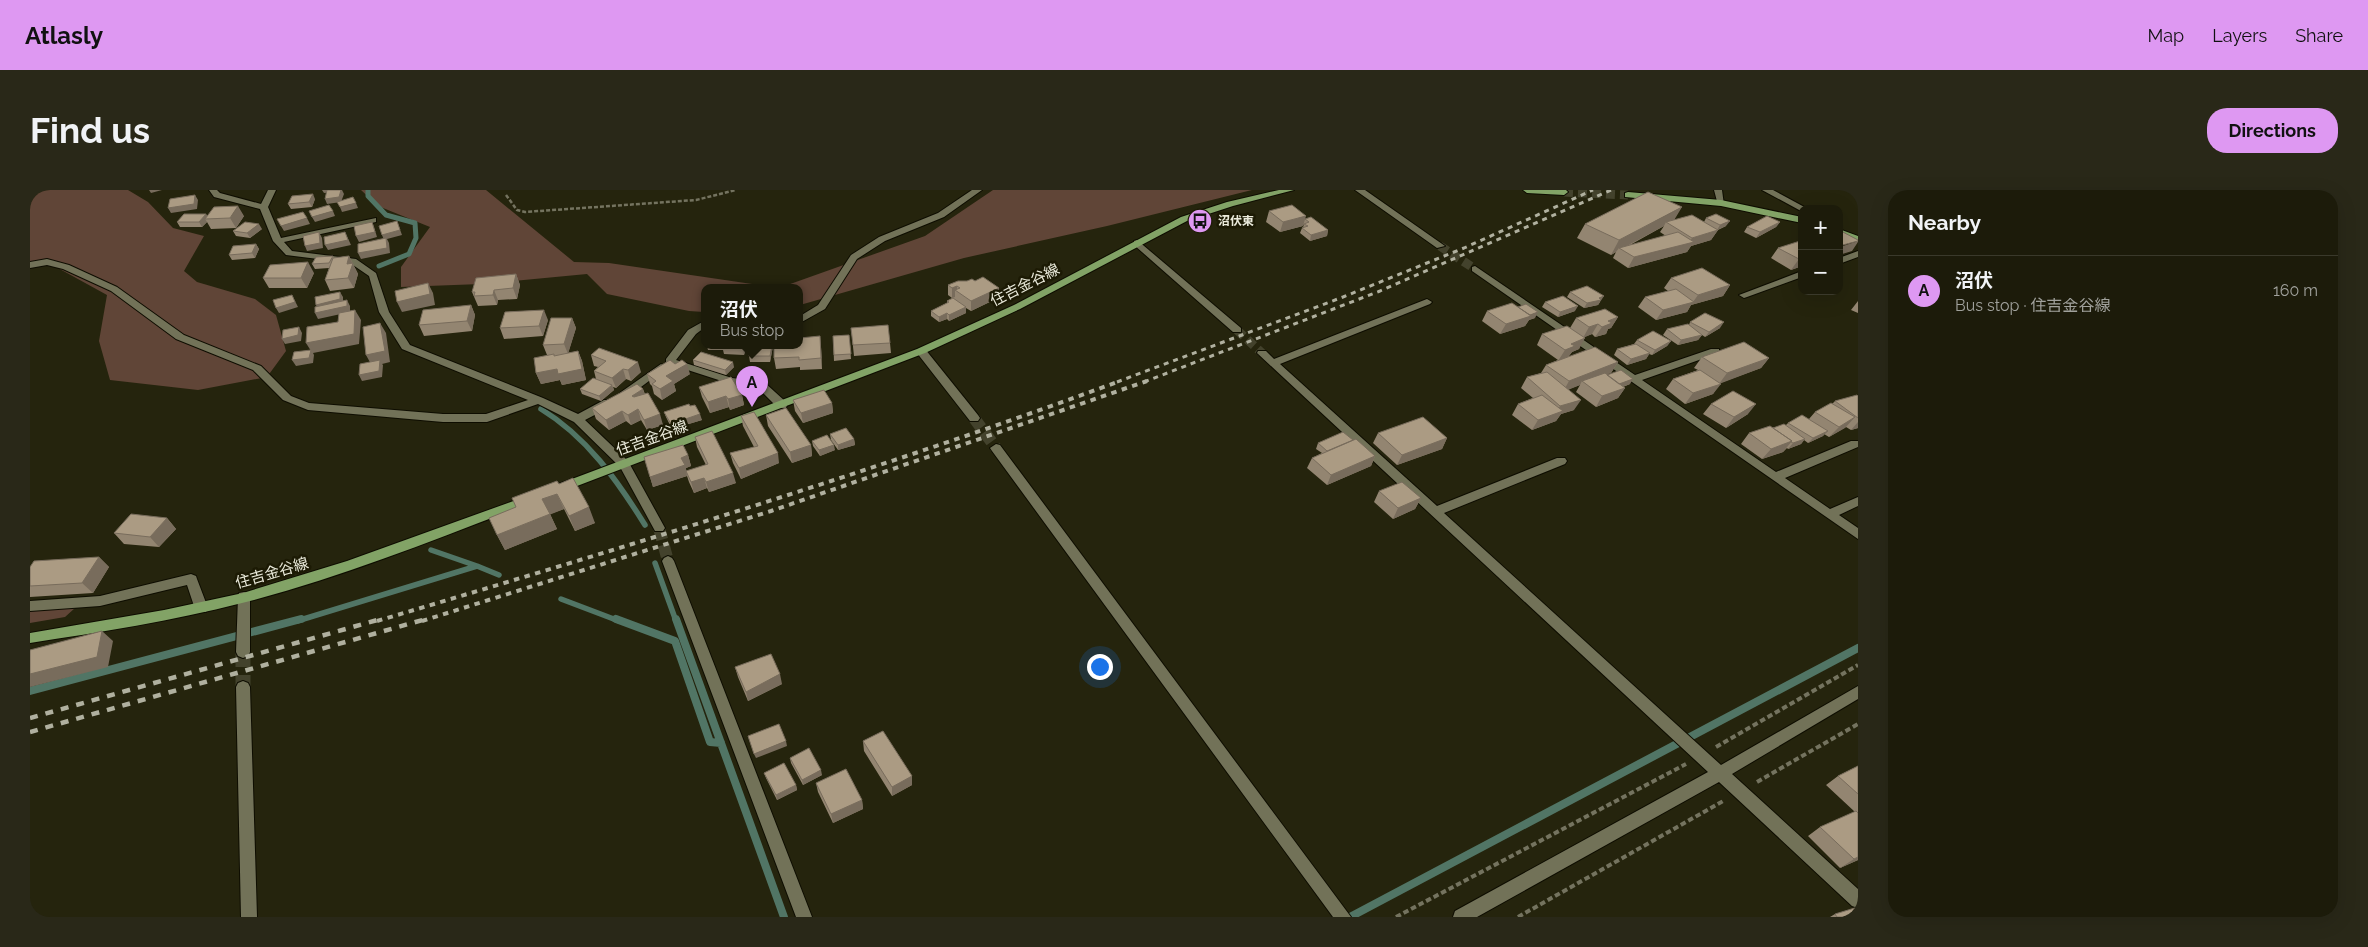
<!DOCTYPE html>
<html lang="en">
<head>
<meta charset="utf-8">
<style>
	body { margin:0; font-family:Raleway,"Noto Sans JP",sans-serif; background:#292818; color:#f1f3f6 }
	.controls { position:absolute; right:15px; top:15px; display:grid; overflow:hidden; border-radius:10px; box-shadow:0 5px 20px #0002 }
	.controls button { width:45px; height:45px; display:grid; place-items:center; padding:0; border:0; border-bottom:1px solid #3a392b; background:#1c1b0a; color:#f1f3f6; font:25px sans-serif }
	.you { position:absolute; left:1069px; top:476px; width:18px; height:18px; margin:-12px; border:4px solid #fff; border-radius:50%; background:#1a73e8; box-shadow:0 0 0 8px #1a73e833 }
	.badge { display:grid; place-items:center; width:32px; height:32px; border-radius:50%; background:#de98f2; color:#111; font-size:16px; font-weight:700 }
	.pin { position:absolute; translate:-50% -41px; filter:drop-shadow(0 1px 2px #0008) }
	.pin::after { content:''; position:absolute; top:26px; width:18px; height:15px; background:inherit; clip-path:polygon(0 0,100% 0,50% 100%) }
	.popup { position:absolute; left:671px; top:94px; width:102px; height:65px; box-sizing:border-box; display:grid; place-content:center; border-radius:10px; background:#1c1b0a; filter:drop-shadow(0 1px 4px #0005); font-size:16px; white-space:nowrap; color:#a0a19c }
	.popup b { font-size:19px; color:#f1f3f6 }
	.popup::after { content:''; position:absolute; left:50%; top:100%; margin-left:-10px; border:10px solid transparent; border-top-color:#1c1b0a }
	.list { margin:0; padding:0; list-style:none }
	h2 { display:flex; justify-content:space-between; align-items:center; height:65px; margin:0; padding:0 20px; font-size:21px }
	h2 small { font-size:16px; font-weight:400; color:#a0a19c }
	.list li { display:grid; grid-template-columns:32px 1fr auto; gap:15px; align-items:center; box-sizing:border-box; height:70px; padding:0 20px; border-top:1px solid #3a392b }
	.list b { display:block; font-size:19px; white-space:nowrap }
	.list p { margin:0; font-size:16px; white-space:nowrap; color:#a0a19c }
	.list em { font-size:16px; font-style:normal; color:#a0a19c }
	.map { position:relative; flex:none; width:1828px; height:727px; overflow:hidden; border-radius:20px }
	header { display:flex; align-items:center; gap:30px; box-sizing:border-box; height:70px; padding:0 25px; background:#de98f2; color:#111 }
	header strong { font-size:24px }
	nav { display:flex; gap:28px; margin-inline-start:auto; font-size:18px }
	.intro { display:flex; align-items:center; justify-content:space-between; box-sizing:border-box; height:120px; padding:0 30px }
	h1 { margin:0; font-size:35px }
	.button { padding:12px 22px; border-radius:20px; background:#de98f2; color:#111; font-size:18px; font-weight:700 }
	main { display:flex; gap:30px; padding:0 30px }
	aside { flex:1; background:#1c1b0a; border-radius:20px; box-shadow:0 5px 20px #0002 }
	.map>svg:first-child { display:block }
	.green { fill:#604537 }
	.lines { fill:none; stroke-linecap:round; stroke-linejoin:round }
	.stream-far2 { stroke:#517565; stroke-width:5 }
	.stream-far1 { stroke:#517565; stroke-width:5.5 }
	.stream { stroke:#517565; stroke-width:8 }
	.minor-tunnel-far2 { stroke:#43422c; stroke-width:9; stroke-dasharray:9 5; stroke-linecap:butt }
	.minor-tunnel-far1 { stroke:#43422c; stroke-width:12; stroke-dasharray:12 5.5; stroke-linecap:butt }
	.minor-tunnel { stroke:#43422c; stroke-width:15; stroke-dasharray:15 8; stroke-linecap:butt }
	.major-tunnel { stroke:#43422c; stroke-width:9; stroke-dasharray:9 5; stroke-linecap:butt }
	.minor-casing { stroke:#0e0d00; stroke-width:2 }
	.major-casing { stroke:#0e0d00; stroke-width:2 }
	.path-far1 { stroke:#74735f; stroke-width:2.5; stroke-dasharray:4 2; stroke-linecap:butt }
	.path { stroke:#74735f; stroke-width:4; stroke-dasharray:5.5 3; stroke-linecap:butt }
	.minor { fill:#727258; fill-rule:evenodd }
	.major { fill:#82a366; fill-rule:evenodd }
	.rail-far2 { stroke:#b0b09f; stroke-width:3; stroke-dasharray:5 5; stroke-linecap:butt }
	.rail-far1 { stroke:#b0b09f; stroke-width:4; stroke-dasharray:5.5 5.5; stroke-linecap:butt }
	.rail { stroke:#b0b09f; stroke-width:4.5; stroke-dasharray:8 8; stroke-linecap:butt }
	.wall { fill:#938571; fill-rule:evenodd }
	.shaded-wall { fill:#786c5c }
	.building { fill:#ab9b83; stroke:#786c5c }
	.labels { text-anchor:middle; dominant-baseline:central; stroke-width:5; stroke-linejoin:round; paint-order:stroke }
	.far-poi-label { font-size:12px; font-weight:bold; fill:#ebebdc; stroke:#1c1a04; text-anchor:start }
	.street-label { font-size:15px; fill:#ebebdc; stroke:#1c1a04 }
</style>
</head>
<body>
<header>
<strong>Atlasly</strong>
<nav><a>Map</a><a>Layers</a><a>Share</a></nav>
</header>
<div class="intro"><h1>Find us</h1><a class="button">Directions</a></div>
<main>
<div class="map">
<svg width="1828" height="727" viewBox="0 0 1828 727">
	<rect width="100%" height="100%" fill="#25240d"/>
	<path class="green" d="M2,0h96l20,12 25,26 31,8 -20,35 13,11 58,17 21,16 10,36 -19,26 -69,13 -88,-10 -11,-39 8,-46 -60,-33 -17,4v-71z
		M331,0h125l88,72 35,1 170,25 146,-52 68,-46h259l-145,36 -143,32 -164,47v-17h-96v24l-15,-1 -82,-17 -20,-20 -106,10 -80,3v-20l29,-40 -52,-21z
		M45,418l-10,9 -35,6v-13z"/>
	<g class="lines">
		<path class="stream-far2" d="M338,0v6l18,19 29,8 1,15 -7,16 -30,12"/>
		<path class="stream-far1" d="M511,219c46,28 76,71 104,116
			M401,360l46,16
			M625,373l21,58
			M531,409l58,22
			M267,431l180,-55 22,9"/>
		<path class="stream" d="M586,429l59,22 35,101 11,1
			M646,429l108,298
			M0,501l271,-72
			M1320,727l508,-269"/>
		<path class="minor-tunnel-far2" d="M1410,56l35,23
			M1207,140l25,23"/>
		<path class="minor-tunnel-far1" d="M944,228l22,30
			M629,338l9,33"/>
		<path class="minor-tunnel" d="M213,462v35"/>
		<path class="major-tunnel" d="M1534,2l64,3"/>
		<g class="minor-casing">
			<path id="minor" d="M179,0h8l3,3 41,11 7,-14h8l-8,17 13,31 95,-20v4l-92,20 8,9 64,8 20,14 13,39 21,33 133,53 35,16 26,-14h8l1,3 -1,3 -27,14 43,41 37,67 -2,3h-8l-35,-64 -46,-45 -36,-18 -51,18h-44l-135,-12 -25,-10 -30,-30 -77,-31 -65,-48 -48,-22 -16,-4 -17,3v-6l17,-3 22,6 48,22 67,48 77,31 30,30 18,7 134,11h43l42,-14 -126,-51 -23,-37 -10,-36 -19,-13 -64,-8 -13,-14 -13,-32 -46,-12z
				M942,0h10l-38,27 -59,24 -28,18 -32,50 -25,14v-7l18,-11 33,-50 28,-18 59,-24z
				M1325,0h10l80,56 -8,2z
				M1684,0h8l2,15h-6z
				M1732,0h11l35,19h-6l-1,2z
				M1107,50l104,88v4h-8l-99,-87v-4z
				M1828,61v6l-19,7v-6z
				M1445,76l160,109 76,-26h8v4l-77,27 134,92 75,-31h7v6l-73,31 45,31 28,-12v9l-19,9 19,13v11l-386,-268v-4z
				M1772,81v6l-55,20 -3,1 -5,-3z
				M1397,109l5,3 -2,2 -150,60 157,142 120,-48h8l2,3 -2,3 -121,49 277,252 137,-79v13l-126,75 126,115v19l-6,-2 -133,-124 -242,135h-24l2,-6 253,-139 -451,-419 1,-2h8l8,8z
				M674,131v7l-8,6 -20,26 56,18 32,4 22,20 1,3 -1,3h-8l-21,-21 -26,-3 -65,-21v-4l22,-29z
				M891,158l4,1 53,66 2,3 -2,3h-8l-53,-68 -1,-2z
				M631,174l5,3 -1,2 -36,27h-8l-1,-2 1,-2z
				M966,254l4,1 351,472h-18l-341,-466 -2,-3z
				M638,366l4,2 2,3 138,356h-16l-134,-356 2,-3z
				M161,384l5,2 1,3 11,29 -2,4h-10l-9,-27 -87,21 -70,5v-10l70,-5z
				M214,402l5,1 1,4v55l-2,4 -5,2 -5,-2 -2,-4 2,-55 1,-4z
				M213,491l5,2 2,4 7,230h-16l-5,-230 2,-4z"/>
		</g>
		<g class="major-casing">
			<path id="major" d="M1249,0h15l-61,16 -46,15 -167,88 -95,44 -361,138 -4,1 -6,-4 2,-3 361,-136 97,-44 167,-88 46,-15z
				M1493,0h43l2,2 -4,3 -37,-2z
				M1598,2l93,8 81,17v6l-81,-17 -96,-9v-4z
				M1809,39l19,7v6l-19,-7z
				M500,305l4,1 2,3 -2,3c-96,36 -192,76 -292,101 -70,18 -141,29 -212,40v-10l134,-23 79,-17 104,-32z"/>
		</g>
		<path class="path-far1" d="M476,5l11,15 8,2 171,-12 40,-10"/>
		<path class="path" d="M1686,557l142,-82
			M1727,592l101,-58
			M1366,727l290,-153
			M1488,727l207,-117"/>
		<use href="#minor" class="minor"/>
		<use href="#major" class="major"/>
		<path class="rail-far2" d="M1087,192l226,-85 121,-49 129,-58
			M1114,192l236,-91 231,-101"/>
		<path class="rail-far1" d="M347,431c249,-74 499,-150 743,-240
			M392,431l349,-110 376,-130"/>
		<path class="rail" d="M0,528l351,-99
			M0,542l396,-113"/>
	</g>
	<path class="wall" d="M285,9l-3,8 -21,2 -3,-5z
		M1239,21l36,8 23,11 -1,6 -17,5 -10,-8 2,-5 1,-1 1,-2v-1l-1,2 -23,6 -14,-10z
		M176,24l1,2h37l-8,12 -25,1 -4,-7 -5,5h-22l-3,-5z
		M1676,28l20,8 -8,4 -7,10 -20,6 -4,6 -59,16 -15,-10 3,-6 -5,3 -34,-17 8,-14 89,-4 30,2zM1634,36l-4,6 6,4 -36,9z
		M1750,32l-4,5 -20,11 -12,-6 3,-5z
		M232,39l-12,9 -14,-2 -3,-5z
		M1772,52v24l-11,4 -20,-12 7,-10z
		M226,54l3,5 -4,9 -23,2 -3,-5z
		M303,66l1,2 15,-2 9,18 -4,14 -24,3 -5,-11 4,-12 -14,1 -3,-5z
		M284,83l-7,15h-38l-6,-10z
		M486,84l4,11 -3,14 -19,1 -1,5 -19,1 -6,-14z
		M1641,88l59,7 -7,11 -32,9 -4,7 -31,8 -18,-13 7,-10 23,-6 -4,-3z
		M937,91h8l24,7 -1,10 -27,13 -5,-3v5l-17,8 -2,-2 -8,3 -8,-6v-5l16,-8v-2l5,-3 -4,-3v-10z
		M1540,102l30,10 -2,3 -14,3 -17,-11z
		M1828,111v12l-7,-3z
		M1515,112l30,9 -17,6 -16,-10z
		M441,115l4,10 -3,16 -48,5 -5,-11z
		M1457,121l48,7 -6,2 -4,6 -25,8 -18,-13z
		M1588,127l-7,11 -3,1 -2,5 -11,3 -3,-3 -8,3 -5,12 -7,3 -3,4 49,6 -7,11 -5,1 24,10 -7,3 2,1 -7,10 -22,9 -20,-15 4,-7 -11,4 5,21 -13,4 -5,7 -24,9 -20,-15 6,-11 15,-6 -12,-10 6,-11 14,-4 5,-8 12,-5 -21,-15 5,-11 28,-6 6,-10z
		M542,128l4,10 -8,25 10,-2 4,10 4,19 -24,5 -2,-5 -19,4 -5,-11 13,-18h-2l-4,-10z
		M518,130l-5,16 -39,3 -4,-11z
		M1660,132l30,6 -15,9 -3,-2 -4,5 -20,5 -15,-10 4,-6 22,-4z
		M821,138l39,15 1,10 -37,3z
		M819,145l2,24 -17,2 -1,-25z
		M1607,150l34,1 -4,5 -15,9 -3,-1 -3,5 -19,6 -13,-10 3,-6 17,-5z
		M677,156h40l-3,9 -20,-1 -1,-4h-15z
		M721,156h22l-3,16h-20l-1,-6z
		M791,157l1,22 -22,1v-3l-24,2 -2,-11z
		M561,165l50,17 -10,9 -5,-2 -10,9 -3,-1 1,3 -13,11 -19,-7 -2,-5 16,-10 -2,-8 4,-4 -4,-1z
		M1672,167l67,1 -8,10 -41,15 -7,11 -28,10 -19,-15 7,-10 25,-9 -4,-2z
		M663,170l41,7 -8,8 -32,-10z
		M617,184h43l-16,10 2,7 -14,9 -8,-6 -2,-8 -2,-2z
		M669,197l43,8 2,10 -14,5 -1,-3 -19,6 -8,-16z
		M613,199l2,5 18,31 -16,5 -6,-10 -10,5 -5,-4 -17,9 -13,-11 -4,-11z
		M1828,206v32l-7,2 -5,-3 -17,10 -5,-3 -1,2 -15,7 -4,-3 -3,4 -13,5 -1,-1 -4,4 -21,7 -21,-15 8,-11 37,-8 2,-2 21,-4 6,-7 17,-8 3,-3z
		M763,210l39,3 1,10 -30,10 -8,-12z
		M1681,214l37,10 -22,14 -23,-14z
		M660,216l12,14 -30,9 -6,-12 -2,-5z
		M736,225l45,30 1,11 -20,7 -24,-37z
		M711,226l38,47 -38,16 -8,-16 -3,-10 24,-6 -11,-21z
		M1348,243l69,5 -5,11 -45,16 -24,-22z
		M800,244l24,5 1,6 -17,5 -7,-10z
		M665,247l41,46 -27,9 -2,-4 -13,5 -5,-11 -2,-6 -34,11 -9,-30 44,-2 3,11 -5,2v3l20,-6 -9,-18z
		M1323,250l22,16 -4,10 -44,19 -20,-17 5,-10 10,-5 -6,-4 2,-6z
		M782,251l23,9 -15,6 -7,-10z
		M529,294l36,39 -20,8 -11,-22 -14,5 7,15 -52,21 -8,-15 19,-28z
		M1349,301l42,7 -6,11 -22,10 -19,-17z
		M137,328l9,11 -17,18 -35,-3 -10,-11z
		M69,367l10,10 -16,26 -63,4v-30z
		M705,477l47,17 -34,17 -10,-24z
		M833,551l49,35v9l-20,11 -28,-45z
		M760,568l32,17 -19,10 -12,-22z
		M1828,576v94l-18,8 -32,-32 12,-9 35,-15 -29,-27 12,-9z
		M734,583l32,12 1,5 -20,10 -11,-22z
		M786,593l46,17 1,9 -30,14 -15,-31z
		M1805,724l23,3h-28z"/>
	<path class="shaded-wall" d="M119,0h13l-11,3z
		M292,0h15l-1,2 -12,1z
		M311,0h1l2,4 -3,8 -14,2 -2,-5z
		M283,4l2,5 -3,8 -3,-5z
		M165,5l3,5 -1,9 -26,4 -3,-5z
		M326,13l2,5 -16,4 -2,-5z
		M208,16l6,10 -8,12 -6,-10z
		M1652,17l-9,15h-7l-2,4 -43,23 -2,-1 -3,4 -5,3 8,-15z
		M303,21l2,5 -20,6 -3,-5z
		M176,24l3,5h-4l2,3 -5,5 -3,-5z
		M1276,26l-3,10 -23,6 3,-10z
		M277,28l3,6 -26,7 -3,-5z
		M367,31l5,14 -15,4 2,4 1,10 -29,6 -3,-6 26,-13 -2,-5z
		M1700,31l-4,5 -9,4 3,-5z
		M342,32l2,5 3,10 -18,5 -3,-6z
		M1750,32l-4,5 -20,11 4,-6z
		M229,34l3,5 -12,9 -3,-5z
		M1298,40l-1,6 -17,5 1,-6z
		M1688,40l-7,10 -20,6 -4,6 -59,16 6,-11 55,-14 3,-5z
		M289,42l3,6 1,10 -16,3 -2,-5z
		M315,42l6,13 -23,5 -3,-5z
		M1828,51v1l-6,9 -13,4v-8h1z
		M226,54l3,5 -4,9 -3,-5z
		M319,66l9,18 -4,14 -6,-10 -1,-14z
		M1772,68v8l-11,4 8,-11z
		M278,72l6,11 -7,15 -6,-10z
		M486,84l4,11 -3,14 -4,-11z
		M398,93l5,10 2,12 -33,7 -5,-10z
		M1700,95l-7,11 -32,9 -4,7 -31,8 7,-10 30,-8 5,-7z
		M927,96v5l-2,-1v7l-3,1v-10z
		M969,98l-1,10 -27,13v-10z
		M464,100l4,10 -1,5 -4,-10z
		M310,102l3,5v8l-24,5 -3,-5z
		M262,105l6,12 -19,6 -3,-5z
		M1574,106l-6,9 -14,3 3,-5z
		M317,110l3,6v6l-32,7 -3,-6z
		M441,115l4,10 -3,16 -5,-10z
		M1548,116l-3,5 -17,6 2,-5z
		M936,117v6l-17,8v-6z
		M325,120l6,10 -2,24 -46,9 1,2 -1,8 -17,3 -4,-6 19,-9 -5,-8z
		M514,120l4,10 -5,16 -4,-10z
		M1508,122l-3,6 -6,2 -4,6 -25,8 6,-10z
		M917,123v6l-8,3v-5z
		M1588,127l-7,11 -3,1 -2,5 -11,3 7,-10 6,-6z
		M542,128l4,10 -8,26 -4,-10z
		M1694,132l-4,6 -15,9 4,-5z
		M350,133l6,10 4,29 -8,2 1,1 -1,12 -20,4 -3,-6 13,-9 -6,-11z
		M1568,134l-6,10 -9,4 6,-11z
		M269,137l3,6 -1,8 -16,3 -3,-5z
		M1672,145l-4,5 -20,5 3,-5z
		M790,146l1,11 1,22 -1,-11z
		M1555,148l-6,11 -7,3 -4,5 -10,4 7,-11 6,-6z
		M1641,151l-4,5 -15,9 3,-5z
		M713,156h4l-3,9z
		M742,156h1l-3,16v-6z
		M548,161l4,10 4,19 -24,5 -2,-5 -19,4 -5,-11 21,-4z
		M1620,163l-4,6 -19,6 4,-6z
		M1739,168l-8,10 -42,16 8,-11z
		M608,172l3,10 -10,9 -3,-11z
		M703,172l1,5 -8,8 -1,-5z
		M1588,172l-7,11 -26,10 -3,-2 -2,4 -17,7 6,-11z
		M657,174l3,10 -16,10 2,7 -14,9 -2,-11 6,-13z
		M593,179l3,10 -10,9 -4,-10z
		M1603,189l-3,5 -18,7 3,-6z
		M1691,194l-8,10 -28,10 8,-11z
		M582,195l2,5 -13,11 -2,-5z
		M1595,198l-7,10 -22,9 6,-11z
		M613,199l3,11 -11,6 -3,-10z
		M712,205l2,10 -14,5 -2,-11z
		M696,206l3,11 -19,6 -2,-11z
		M1551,210l-7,10 -13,4 -5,7 -24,9 6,-10 18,-7 4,-7z
		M802,213l1,10 -30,10 -2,-10z
		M1726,214l-8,10 -22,14 8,-11z
		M608,219l3,11 -10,5 -3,-10z
		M592,221l4,10 -17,9 -3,-10z
		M630,224l3,11 -16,5 -3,-10z
		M670,224l2,6 -30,9 -1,-5z
		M1825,227l-10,11 -16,9 10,-10z
		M1828,232v6l-7,2z
		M1798,241l-5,5 -15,7 5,-5z
		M1417,248l-5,11 -45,16 5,-10z
		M824,249l1,6 -17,5v-5z
		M1775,249l-4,5 -13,5 5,-6z
		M1762,251l-9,11 -21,7 9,-10z
		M781,255l1,11 -20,7 -2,-11z
		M804,255l1,5 -15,6 -1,-6z
		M748,263l1,10 -38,16 -2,-11z
		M658,265l3,11 -5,2 1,8 -34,11 -3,-10 31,-19z
		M1345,266l-4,10 -44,19 4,-10z
		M703,283l3,10 -27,9 -3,-10z
		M674,288l3,10 -13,5 -3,-11z
		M527,304l7,15 -15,6 -7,-16z
		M1391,308l-6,11 -22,10 5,-11z
		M559,317l6,16 -20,8 -6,-15z
		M520,324l7,15 -52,21 -8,-15z
		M137,328l9,11 -17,18 -9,-10z
		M69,367l10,10 -16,26 -11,-10z
		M72,441l11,10 -5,26 -78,20v-13z
		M750,484l2,10 -34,17 -2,-9z
		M756,551l1,5 -31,12 -2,-4z
		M791,580l1,5 -19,10 -1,-5z
		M882,586v9l-20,11v-9z
		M766,595l1,5 -20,10 -1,-5z
		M832,610l1,9 -30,14 -2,-9z
		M1828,667v3l-18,8 14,-9z"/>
	<path class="building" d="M297,0h14l-2,7 -14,2z
		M1618,2l34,15 -63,33 -34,-16z
		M283,4l-4,8 -21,2 4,-8z
		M165,5l-1,9 -26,4 2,-9z
		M323,7l3,6 -16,4 -3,-5z
		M299,15l4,6 -21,6 -3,-6z
		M1262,15l14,11 -23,6 -14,-11z
		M208,16l-8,12 -25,1 9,-12z
		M273,22l4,6 -26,8 -4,-7z
		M154,24h22l-7,8h-22z
		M1686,24l14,7 -10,4 -14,-7z
		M1662,25l26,15 -26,8 -26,-16z
		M1737,26l13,6 -20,10 -13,-5z
		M1281,27l17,13 -17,5 -9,-7 6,-2 -4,-2 5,-2 -4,-3z
		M367,31l3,9 -18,5 -3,-9z
		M215,32l14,2 -12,9 -14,-2z
		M342,32l3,10 -19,4 -2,-10z
		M1809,40l19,10v1l-19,5z
		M289,42l1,11 -15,3 -2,-10z
		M315,42l3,8 -23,5 -1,-8z
		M1648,42l16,10 -60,15 -15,-9z
		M356,48l1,10 -29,5v-9z
		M1770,51l2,1v16l-3,1 -21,-11z
		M226,54l-4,9 -23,2 4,-9z
		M303,66l-4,7 -17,1 4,-7z
		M319,66l-2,8 6,-1 -5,15 -23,2 8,-22z
		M278,72l-7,16h-38l7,-13z
		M1672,78l28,17 -32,10 -27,-17z
		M486,84l-3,14 -19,2 -1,5 -19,1 1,-4h-3l4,-14z
		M953,87l16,11 -28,13 -16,-11 5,-2 -3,-2 -5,2 -4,-3 10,-4h9l5,-2 3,2z
		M398,93l2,11 -33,8 -2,-11z
		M1557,96l17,10 -5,2 2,2 -14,3 -17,-11z
		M1646,99l18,13 -31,8 -18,-13z
		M310,102v7l-24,6 -1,-8z
		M262,105l3,7 -19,6 -3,-8z
		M1533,106l15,10 -18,6 -15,-10z
		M923,108l13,9 -17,8 -2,-2 -8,4 -8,-6 18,-9 -2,-1z
		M317,110v6l-32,7v-6z
		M1482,113l19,13 -25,8 -19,-13z
		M1496,114l12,8 -8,3 -12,-8z
		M441,115l-4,16 -48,4 4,-15z
		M1575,119l13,8 -10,4 4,2 -10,4 -4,-3 -9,3 -13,-9z
		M325,120l-1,24 -48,9 1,-16 31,-5 1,-9z
		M514,120l-5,16 -39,2 5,-16z
		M1675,123l19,9 -15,10 -19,-10z
		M521,128h21l-8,26 -21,1z
		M350,133l5,28 -19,4 -3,-28z
		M1658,134l14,11 -21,5 -14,-11z
		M858,135l2,18 -37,2 -2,-17z
		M1537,136l18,12 -14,6 4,2 -10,4 -23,-16z
		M269,137l-1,8 -16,4 1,-9z
		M1623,141l18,10 -16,9 -18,-10z
		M819,145l2,19 -17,1 -1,-19z
		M790,146l1,22 -22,2v-3l-25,1v-12h26v-8z
		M1714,152l25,16 -42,15 -25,-16z
		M1606,154l14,9 -19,6 -14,-10z
		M721,156h21l-2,10h-21z
		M1565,157l23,15 -49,19 -23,-16z
		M569,158l39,14 -10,8 -5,-1 -11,9 -18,-7 12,-10 -15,-6z
		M281,160l-2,8 -17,2 2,-8z
		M548,161l4,18 -24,5 -1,-5 -21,4 -2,-15 20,-4v2z
		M671,162l32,10 -8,8 -32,-10z
		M350,170l-1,11 -20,4 1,-11z
		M640,170l5,4 7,-4 5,4 -21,12 7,5 -13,8 -8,-5 4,-3 -9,-7z
		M1591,180l12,9 -14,5 -12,-9z
		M1670,180l21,14 -28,9 -20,-14z
		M1517,182l34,28 -21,6 -33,-29z
		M1575,183l20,15 -23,8 -20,-15z
		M701,187l11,18 -14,4 -2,-3 -18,6 -9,-15z
		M563,188l19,7 -13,11 -19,-7z
		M607,194l6,5 -11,7 2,1 14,-4 12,21 -16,6 -6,-11 -10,6 -6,-4 -16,9 -14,-12z
		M794,200l8,13 -31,10 -8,-13z
		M1703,201l23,13 -22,13 -23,-13z
		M1512,205l21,16 -25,9 -20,-16z
		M1827,205l1,1v22l-23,-17z
		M1801,213l24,14 -16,10 -24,-15z
		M659,214l1,2 5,-1 5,9 -29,10 -7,-12z
		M756,218l25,37 -21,7 -24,-37z
		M724,222l24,41 -39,15 -9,-15 28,-7 -17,-30z
		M1772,225l26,16 -15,7 -25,-15z
		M1393,227l24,21 -45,17 -24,-22z
		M1754,234l21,15 -12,4 -2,-1 1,-1 -19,-13z
		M1740,236l22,15 -21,8 -22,-16z
		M816,238l8,11 -16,6 -8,-11z
		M682,241l21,42 -27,9 -2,-4 -13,4 -5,-11 22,-7 -13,-27z
		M1313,242l10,8 -26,11 -9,-8z
		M797,245l7,10 -15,5 -7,-9z
		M1326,249l19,17 -44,19 -19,-17z
		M653,255l5,10 -7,3 4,7 -35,12 -6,-20z
		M543,288l16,29 -20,9 -12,-22 -15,5 8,15 -53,21 -8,-17 27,-11 -4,-9 45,-17 2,3z
		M1372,292l19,16 -23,10 -19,-17z
		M101,324l36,4 -17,19 -36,-4z
		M69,367l-17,26 -52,3v-19l4,-6z
		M72,441l-5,26 -67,17v-24z
		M741,464l9,20 -34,18 -11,-25z
		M749,534l7,17 -32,13 -6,-18z
		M853,541l29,45 -20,11 -29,-46z
		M779,558l12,22 -19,10 -12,-22z
		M754,573l12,22 -20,10 -12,-22z
		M1828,576v28l-20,-18z
		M816,579l16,31 -31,14 -15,-31z
		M1826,621l2,2v44l-4,2 -34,-32z
		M1828,717v10h-21l-2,-3z"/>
	<defs>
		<g id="bus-disc" transform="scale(1.25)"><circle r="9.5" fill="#de98f2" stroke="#1c1a04"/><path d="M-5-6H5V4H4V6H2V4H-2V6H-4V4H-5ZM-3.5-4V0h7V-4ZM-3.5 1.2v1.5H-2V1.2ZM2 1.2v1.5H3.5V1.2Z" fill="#111"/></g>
	</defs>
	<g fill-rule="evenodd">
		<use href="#bus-disc" x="1170" y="31"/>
	</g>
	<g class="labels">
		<g class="far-poi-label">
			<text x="1188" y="31">沼伏東</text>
		</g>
		<g class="street-label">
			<text transform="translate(995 95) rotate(-27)">住吉金谷線</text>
			<text transform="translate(622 248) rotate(-20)">住吉金谷線</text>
			<text transform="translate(242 383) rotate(-16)">住吉金谷線</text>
		</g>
	</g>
</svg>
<div class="controls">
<button>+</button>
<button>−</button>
</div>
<div class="you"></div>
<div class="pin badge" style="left:722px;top:217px">A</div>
<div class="popup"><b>沼伏</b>Bus stop</div>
</div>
<aside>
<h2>Nearby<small></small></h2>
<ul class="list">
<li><span class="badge">A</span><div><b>沼伏</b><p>Bus stop · 住吉金谷線</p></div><em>160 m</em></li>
</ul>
</aside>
</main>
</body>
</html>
